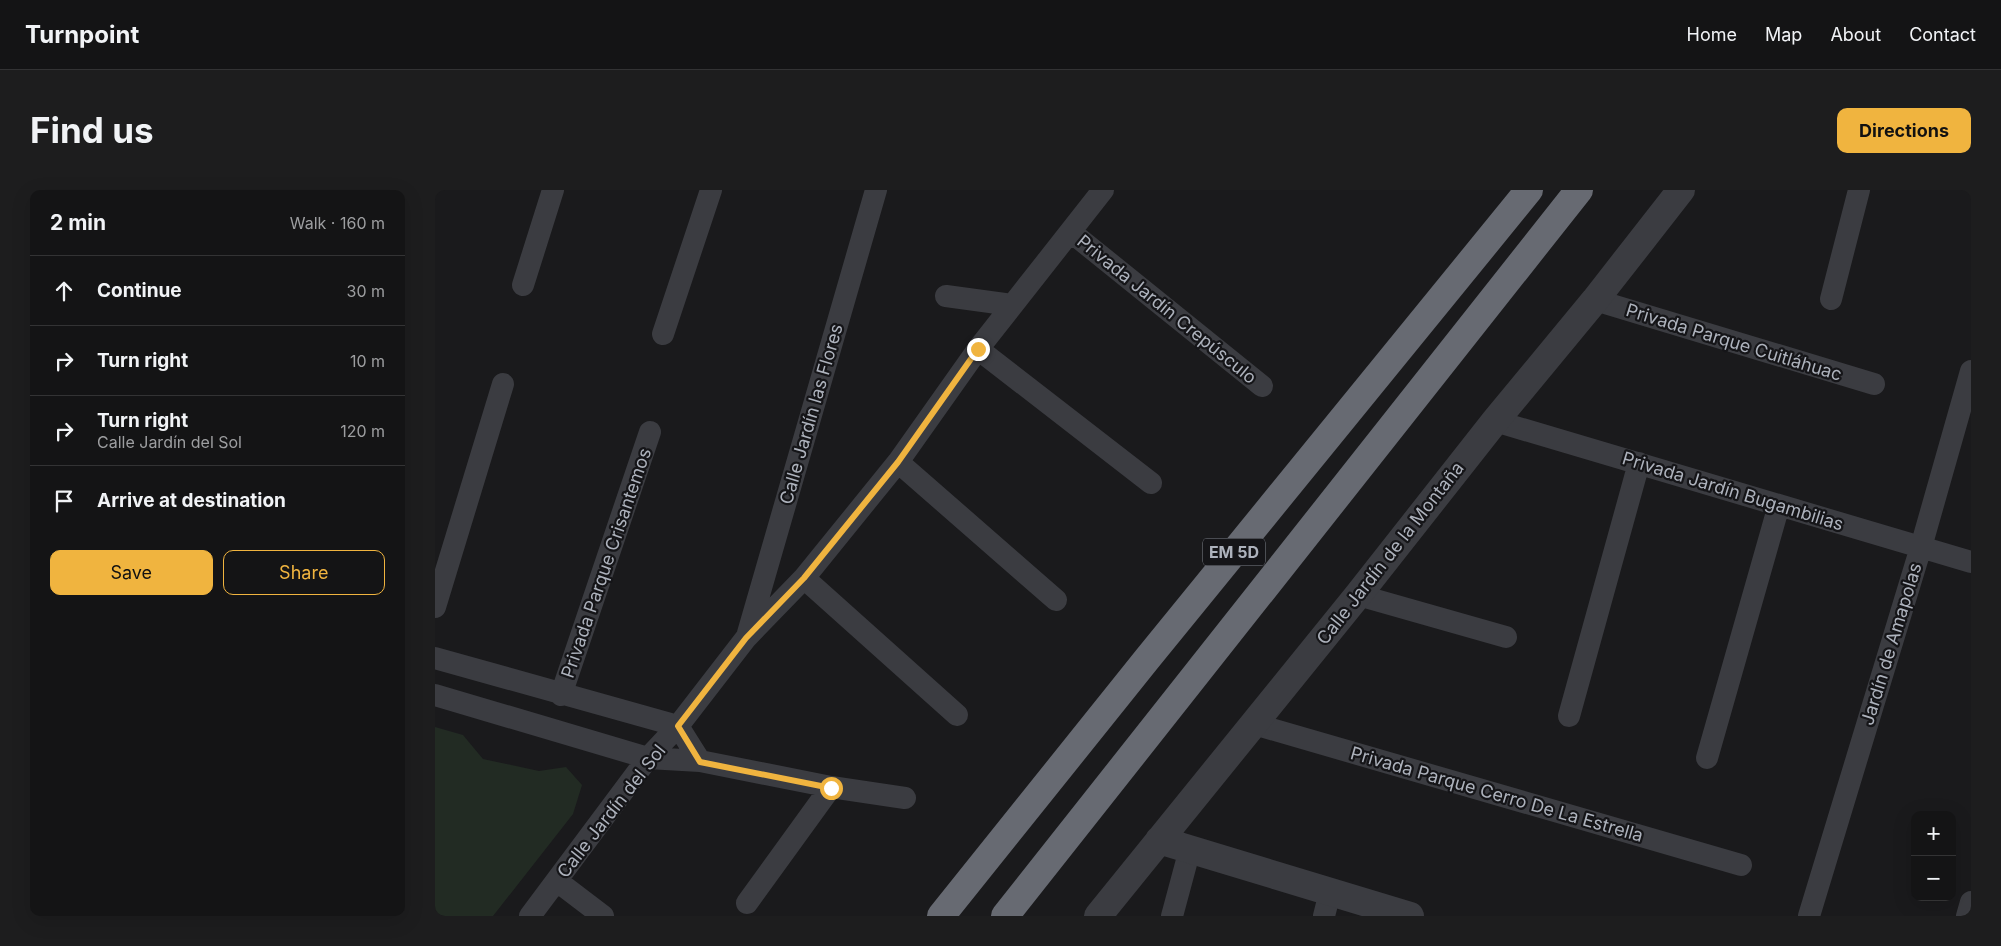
<!DOCTYPE html>
<html lang="en">
<head>
<meta charset="utf-8">
<style>
	body { margin:0; font-family:Inter,sans-serif; background:#1d1d1e; color:#f1f3f6 }
	.controls { position:absolute; right:15px; bottom:15px; display:grid; overflow:hidden; border-radius:10px; box-shadow:0 5px 20px #0002 }
	.controls button { width:45px; height:45px; display:grid; place-items:center; padding:0; border:0; border-bottom:1px solid #333334; background:#141415; color:#f1f3f6; font:25px sans-serif }
	.stop { position:absolute; width:15px; height:15px; margin:-11px; border:4px solid #f0b43f; border-radius:50%; background:#fff }
	.stop.end { background:#f0b43f; border-color:#fff; box-shadow:0 1px 5px #0008 }
	.list { margin:0; padding:0; list-style:none }
	h2 { display:flex; justify-content:space-between; align-items:center; height:65px; margin:0; padding:0 20px; font-size:21px }
	h2 small { font-size:16px; font-weight:400; color:#9d9ea0 }
	.list li { display:grid; grid-template-columns:32px 1fr auto; gap:15px; align-items:center; box-sizing:border-box; height:70px; padding:0 20px; border-top:1px solid #333334 }
	.list b { display:block; font-size:19px; white-space:nowrap }
	.list p { margin:0; font-size:16px; white-space:nowrap; color:#9d9ea0 }
	.list em { font-size:16px; font-style:normal; color:#9d9ea0 }
	.actions { display:flex; gap:10px; padding:15px 20px }
	.actions a { flex:1; padding:11px 0; border:1px solid #f0b43f; border-radius:10px; text-align:center; font-size:18px; color:#f0b43f }
	.actions .main { background:#f0b43f; color:#111 }
	.icon { flex:none; width:28px; height:28px; fill:none; stroke:currentColor; stroke-width:2; stroke-linecap:round; stroke-linejoin:round }
	.map { position:relative; flex:none; width:1536px; height:726px; overflow:hidden; border-radius:10px }
	header { display:flex; align-items:center; gap:30px; box-sizing:border-box; height:70px; padding:0 25px; background:#141415; border-bottom:1px solid #333334 }
	header strong { font-size:24px }
	nav { display:flex; gap:28px; margin-inline-start:auto; font-size:18px }
	.intro { display:flex; align-items:center; justify-content:space-between; box-sizing:border-box; height:120px; padding:0 30px }
	h1 { margin:0; font-size:35px }
	.button { padding:12px 22px; border-radius:10px; background:#f0b43f; color:#111; font-size:18px; font-weight:700 }
	main { display:flex; gap:30px; padding:0 30px }
	aside { flex:1; background:#141415; border-radius:10px; box-shadow:0 5px 20px #0002 }
	.map>svg:first-child { display:block }
	.green { fill:#222b23 }
	.lines { fill:none; stroke-linecap:round; stroke-linejoin:round }
	.minor { stroke:#3b3c41; stroke-width:22 }
	.tertiary { stroke:#3b3c41; stroke-width:28 }
	.motorway { stroke:#676a72; stroke-width:28 }
	.route { stroke:#f0b43f; stroke-width:6 }
	.labels { text-anchor:middle; dominant-baseline:central; stroke-width:4.5; stroke-linejoin:round; paint-order:stroke }
	.shield { fill:#151518; stroke:#7f838b; stroke-width:1 }
	.shield-label { font-size:16px; font-weight:bold; fill:#adb2bc }
	.street-label { font-size:18px; fill:#adb2bc; stroke:#151518 }
</style>
</head>
<body>
<header>
<strong>Turnpoint</strong>
<nav><a>Home</a><a>Map</a><a>About</a><a>Contact</a></nav>
</header>
<div class="intro"><h1>Find us</h1><a class="button">Directions</a></div>
<main>
<aside>
<h2>2 min<small>Walk · 160 m</small></h2>
<ul class="list">
<li><svg class="icon" aria-label="ahead" viewBox="0 0 24 24"><path d="M12 20V5M6 11l6-6 6 6"/></svg><div><b>Continue</b></div><em>30 m</em></li>
<li><svg class="icon" aria-label="right" viewBox="0 0 24 24"><path d="M7 20v-9h11M14 6l5 5-5 5"/></svg><div><b>Turn right</b></div><em>10 m</em></li>
<li><svg class="icon" aria-label="right" viewBox="0 0 24 24"><path d="M7 20v-9h11M14 6l5 5-5 5"/></svg><div><b>Turn right</b><p>Calle Jardín del Sol</p></div><em>120 m</em></li>
<li><svg class="icon" aria-label="arrive" viewBox="0 0 24 24"><path d="M6 21V4h12l-3 4 3 4H6"/></svg><div><b>Arrive at destination</b></div></li>
</ul>
<div class="actions"><a class="main">Save</a><a>Share</a></div>
</aside>
<div class="map">
<svg width="1536" height="726" viewBox="0 0 1536 726">
	<rect width="100%" height="100%" fill="#1a1a1c"/>
	<path class="green" d="M0,537l28,8 20,24 56,12 27,-4 16,18 -9,29 -80,102h-58z"/>
	<g class="lines">
		<path class="minor" d="M636,42l191,154
			M88,95l30,-95
			M511,106l66,9
			M1396,109l28,-109
			M1160,110l279,84
			M228,144l48,-144
			M543,159l173,134
			M1060,231l476,141
			M463,272l158,138
			M369,388l153,137
			M923,405l148,42
			M0,417l68,-223
			M313,443l128,-443
			M0,468l243,68 22,35
			M0,505l213,63 52,3 131,26 74,11
			M126,505l89,-263
			M1134,526l70,-253
			M819,534l487,141
			M1272,568l72,-253
			M122,691l46,35
			M312,713l84,-116
			M95,726l118,-158 30,-32 68,-88 58,-60 94,-116 80,-113 125,-159
			M737,726l18,-67
			M889,726l6,-24
			M1374,726l112,-369 50,-176
			M1532,726l4,-14"/>
		<path class="tertiary" d="M724,650l251,76
			M663,726l260,-321 137,-174 100,-121 86,-110"/>
		<path class="motorway" d="M506,726l206,-257 382,-469
			M570,726l574,-726"/>
	</g>
	<g class="lines">
		<path class="route" d="M396,598l-131,-26 -22,-36 68,-88 58,-60 94,-116 80,-113"/>
	</g>
	<g class="labels">
		<rect class="shield" x="768" y="348.5" width="62" height="27" rx="4"/>
		<g class="shield-label">
			<text x="799" y="362">EM 5D</text>
		</g>
		<g class="street-label">
			<text transform="translate(732 119) rotate(39)">Privada Jardín Crepúsculo</text>
			<text transform="translate(1299 152) rotate(17)">Privada Parque Cuitláhuac</text>
			<text transform="translate(376 224) rotate(-74)">Calle Jardín las Flores</text>
			<text transform="translate(1298 301) rotate(17)">Privada Jardín Bugambilias</text>
			<text transform="translate(955 363) rotate(-52)">Calle Jardín de la Montaña</text>
			<text transform="translate(171 373) rotate(-71)">Privada Parque Crisantemos</text>
			<text transform="translate(1456 454) rotate(-73)">Jardín de Amapolas</text>
			<text transform="translate(1062 604) rotate(16)">Privada Parque Cerro De La Estrella</text>
			<text transform="translate(176 621) rotate(-52)">Calle Jardín del Sol</text>
		</g>
	</g>
</svg>
<div class="controls">
<button>+</button>
<button>−</button>
</div>
<div class="stop" style="left:396px;top:598px"></div>
<div class="stop end" style="left:543px;top:159px"></div>
</div>
</main>
</body>
</html>
